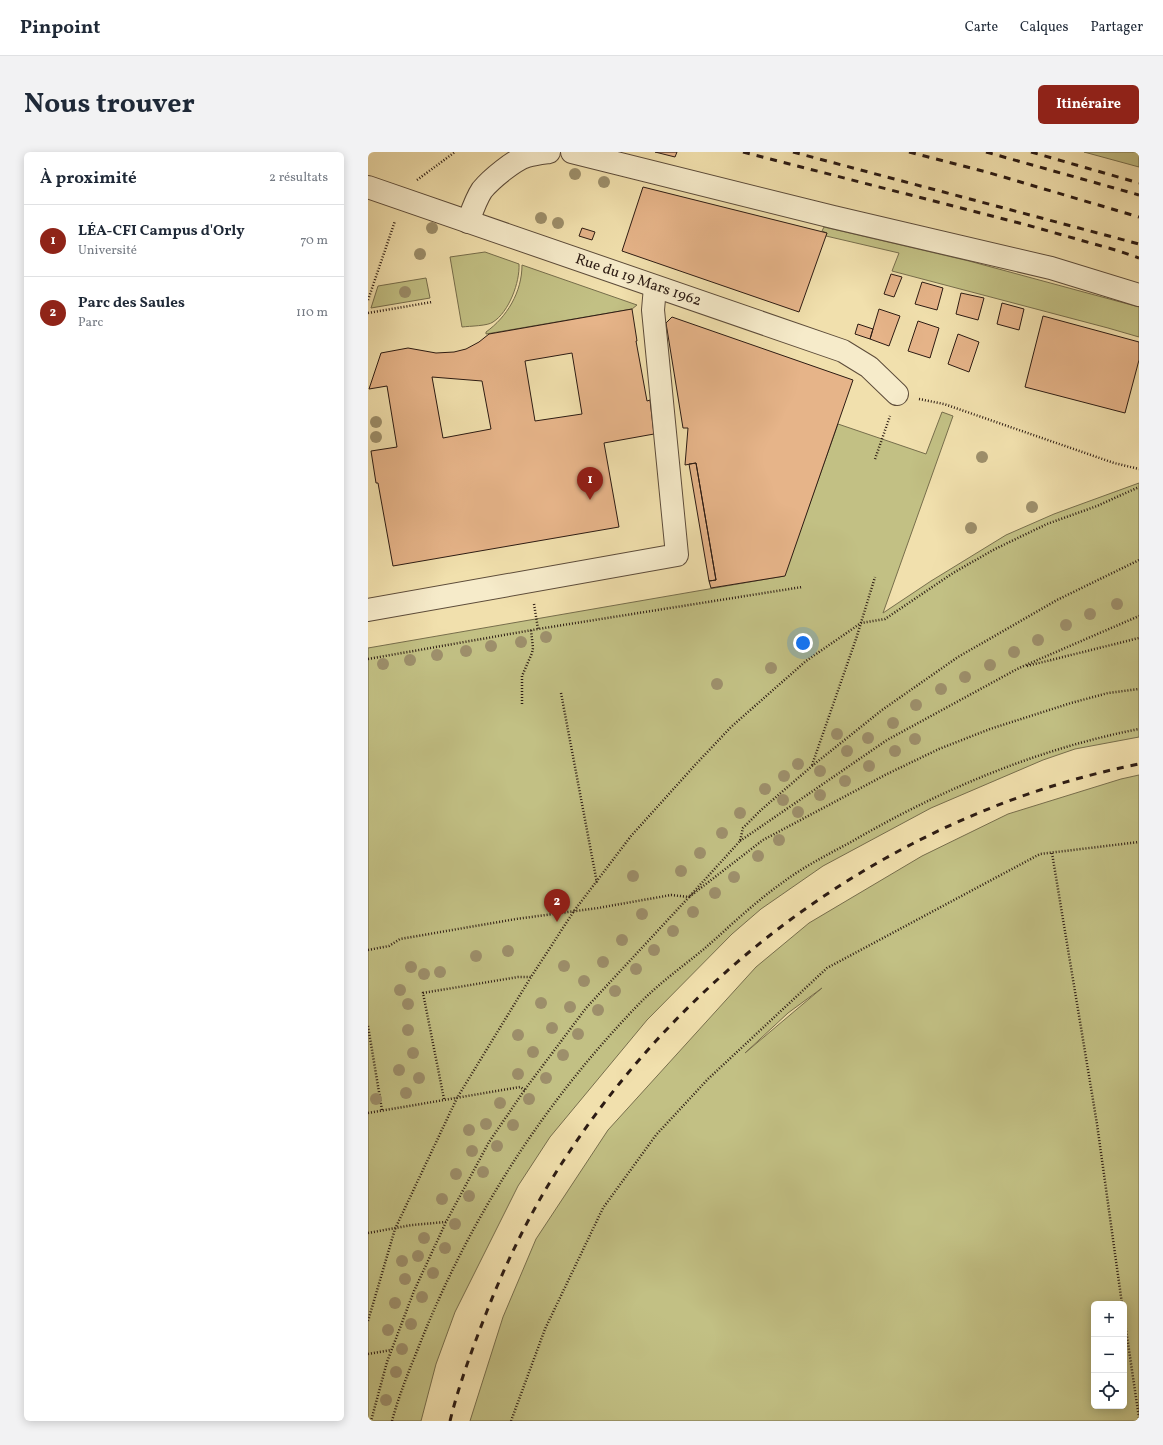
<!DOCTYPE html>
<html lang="fr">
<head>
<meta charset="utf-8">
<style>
	body { margin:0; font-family:Vollkorn,serif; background:#f2f2f3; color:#1f2937 }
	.controls { position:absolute; right:12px; bottom:12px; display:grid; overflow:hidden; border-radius:6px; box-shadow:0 2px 10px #0003 }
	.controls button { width:36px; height:36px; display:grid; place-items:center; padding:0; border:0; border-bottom:1px solid #e0e1e3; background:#fff; color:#1f2937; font:20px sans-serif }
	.you { position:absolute; left:435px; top:491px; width:14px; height:14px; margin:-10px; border:3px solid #fff; border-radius:50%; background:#1a73e8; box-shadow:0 0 0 6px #1a73e833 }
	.badge { display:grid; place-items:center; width:26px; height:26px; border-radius:50%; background:#8f2418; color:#fff; font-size:13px; font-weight:700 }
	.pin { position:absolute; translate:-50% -33px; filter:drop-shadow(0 1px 2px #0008) }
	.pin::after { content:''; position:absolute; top:21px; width:14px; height:12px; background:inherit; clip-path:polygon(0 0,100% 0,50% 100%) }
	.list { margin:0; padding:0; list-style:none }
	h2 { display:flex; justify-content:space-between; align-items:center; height:52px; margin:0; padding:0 16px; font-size:17px }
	h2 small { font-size:13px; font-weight:400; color:#747a83 }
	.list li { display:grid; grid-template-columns:26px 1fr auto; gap:12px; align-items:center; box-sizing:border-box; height:72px; padding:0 16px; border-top:1px solid #e0e1e3 }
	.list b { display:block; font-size:15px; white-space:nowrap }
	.list p { margin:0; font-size:13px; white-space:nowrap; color:#747a83 }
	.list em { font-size:13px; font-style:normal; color:#747a83 }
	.icon { flex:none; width:22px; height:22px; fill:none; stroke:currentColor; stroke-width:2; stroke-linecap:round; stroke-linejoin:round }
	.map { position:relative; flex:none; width:771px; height:1269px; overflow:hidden; border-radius:6px }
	header { display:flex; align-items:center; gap:24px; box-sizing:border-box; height:56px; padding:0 20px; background:#fff; border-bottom:1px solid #e0e1e3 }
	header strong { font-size:19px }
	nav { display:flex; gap:22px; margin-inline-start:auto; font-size:14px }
	.intro { display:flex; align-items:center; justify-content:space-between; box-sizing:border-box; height:96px; padding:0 24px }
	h1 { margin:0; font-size:28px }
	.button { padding:10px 18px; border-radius:6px; background:#8f2418; color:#fff; font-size:14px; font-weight:700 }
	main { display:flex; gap:24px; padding:0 24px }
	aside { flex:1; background:#fff; border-radius:6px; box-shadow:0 2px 10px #0003 }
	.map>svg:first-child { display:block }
	.green { fill:#c2c084; stroke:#776e4c; fill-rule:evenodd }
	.building { fill:#e6b489; stroke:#2c1b13; fill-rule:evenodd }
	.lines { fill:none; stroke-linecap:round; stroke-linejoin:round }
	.minor-casing { stroke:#5d4c3a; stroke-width:24 }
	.path { stroke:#2c1b13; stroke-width:2.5; stroke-dasharray:1 2; stroke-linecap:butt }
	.minor { stroke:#f6ebca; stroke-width:22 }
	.rail { stroke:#2c1b13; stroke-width:3; stroke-dasharray:7 7; stroke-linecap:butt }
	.tree { fill:#9d8f6b }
	.labels { text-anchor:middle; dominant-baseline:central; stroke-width:3; stroke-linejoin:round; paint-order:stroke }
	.street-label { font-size:15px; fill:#2c1b13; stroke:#f6ebca }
</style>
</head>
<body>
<header>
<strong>Pinpoint</strong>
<nav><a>Carte</a><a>Calques</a><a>Partager</a></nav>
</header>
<div class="intro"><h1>Nous trouver</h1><a class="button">Itinéraire</a></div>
<main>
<aside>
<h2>À proximité<small>2 résultats</small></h2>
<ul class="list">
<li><span class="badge">1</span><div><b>LÉA-CFI Campus d'Orly</b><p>Université</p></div><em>70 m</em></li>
<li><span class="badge">2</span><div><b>Parc des Saules</b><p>Parc</p></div><em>110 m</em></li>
</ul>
</aside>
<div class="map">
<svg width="771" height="1269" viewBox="0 0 771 1269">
	<rect width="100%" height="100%" fill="#f1e0ad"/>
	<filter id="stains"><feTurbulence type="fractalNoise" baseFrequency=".005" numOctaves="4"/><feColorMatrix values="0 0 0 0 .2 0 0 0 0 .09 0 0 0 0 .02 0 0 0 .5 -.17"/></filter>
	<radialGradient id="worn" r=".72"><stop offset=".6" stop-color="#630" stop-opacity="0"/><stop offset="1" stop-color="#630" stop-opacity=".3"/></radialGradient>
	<path class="green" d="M716,0h53l2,1v14z
		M456,75l145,34 170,46v30l-31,-9 -216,-57 7,-18 -73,-17 1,-3 -5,-2z
		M117,100l34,12c1,18 -10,48 -26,58 -5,4 -23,4 -31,5l-12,-70z
		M154,113l115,40 -5,4 -146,25v-2c21,-15 36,-40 36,-67z
		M58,126l4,20 -59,10 7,-22z
		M574,260l11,4 -70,197 48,-32 75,-46 48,-21 85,-31v254l-64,12 -32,11 -112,48 -108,58 -62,43 -29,25 -85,86 -97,117 -32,49 -63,126 -19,52 -15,57h-53v-773l416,-72 54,-152 88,30z
		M771,623v646h-669l33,-104 33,-78 72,-109 148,-163 53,-44 113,-67 86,-42 113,-35zM454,836l-77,65 43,-40zM726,1152h30v102h-30z"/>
	<path class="building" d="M287,0h22l-2,5z
		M275,35l184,46 -28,79 -177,-61z
		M214,76l13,4 -3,8 -13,-4z
		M523,122l11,3 -8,20 -10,-3z
		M554,130l21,6 -6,22 -22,-6z
		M593,141l23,5 -6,22 -22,-6z
		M634,151l22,6 -5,21 -22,-6z
		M264,157l5,32h-1l11,60 3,-1 4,34 -50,9 15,84 -226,39 -15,-83h-2l-5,-32 26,-4 -10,-61 -18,3 12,-36 27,-5 28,5 18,-1 12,-3 13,-7 10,-8zM204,201l10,61 -47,7 -10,-60zM64,225l50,4 9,48 -48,9z
		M511,157l21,7 -11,30 -19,-7z
		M675,164l96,26v18l-14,53 -100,-26z
		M304,165l181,63 -68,196 -74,12 -2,-7 7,-1 -20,-117 -11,2 3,-37h-5l-17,-105z
		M550,169l21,7 -9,30 -22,-7z
		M490,172l15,5 -3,10 -15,-5z
		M590,182l21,8 -10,30 -21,-8z
		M328,311l20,117 -7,1 -20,-117z"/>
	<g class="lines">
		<g class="minor-casing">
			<g id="minor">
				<path d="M204,0l261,65 218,51 88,27"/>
				<path id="s1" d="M0,35l475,164 26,16 28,27"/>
				<path d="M100,70c4,-11 8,-23 14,-32 9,-11 32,-30 45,-34 7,-2 15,-3 22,-4"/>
				<path d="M0,458l309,-55 -24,-245 2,-23"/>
			</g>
		</g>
		<path class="path" d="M49,28l38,-28
			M0,148l27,-79
			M0,161l64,-11
			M551,247l25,5 170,59 25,6
			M507,307l15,-43
			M771,408l-82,40 -99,57 -76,53 -70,56 -51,44 -18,18 -3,13 -51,56 74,-57 124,-66 52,-25 51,-20 81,-26 37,-10 31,-4
			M166,452l4,25
			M0,507l170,-30 264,-42
			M659,514l112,-28
			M193,541l36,190
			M154,552v-28l10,-23 1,-5 -2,-18
			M444,613l44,-126 19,-62
			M372,689l147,-101 132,-72 120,-52
			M684,701l45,271 25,180
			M0,798l21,-4 11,-7 116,-20 82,-11 73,-13 18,2 -103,111 -60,80 -37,54 -43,80 -32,69 -27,71 -16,59
			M0,874l14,84
			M76,947l-21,-106 95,-16h13
			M0,961l152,-26 5,3
			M0,1081l44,-8 34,-3
			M756,1164l15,102
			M0,1169l27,-92 62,-131 74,-121 43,-66 57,-75 65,-72 35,-37 75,-66 55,-38 24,-4 68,-46 42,-24 52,-25 50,-18 42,-19
			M0,1202l23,-4
			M24,1269c8,-30 20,-57 31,-85 50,-123 123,-236 215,-331 20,-21 44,-38 66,-56 25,-22 51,-47 78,-66 21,-16 45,-28 69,-41 89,-52 186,-93 288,-113
			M143,1269l34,-92 58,-121 53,-73 52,-56 119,-111 213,-114 99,-12"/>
		<use href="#minor" class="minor"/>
		<path class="rail" d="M375,0l284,73 92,26 20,7
			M425,0l346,92
			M541,0l81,21 149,44
			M618,0l153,43
			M663,0l108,31
			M82,1269c9,-37 23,-74 37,-110 20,-51 45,-102 75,-148 130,-202 340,-352 577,-399"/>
	</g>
	<g class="tree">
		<circle cx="207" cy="22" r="6"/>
		<circle cx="236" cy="30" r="6"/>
		<circle cx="173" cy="66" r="6"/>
		<circle cx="190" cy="71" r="6"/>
		<circle cx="64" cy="76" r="6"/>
		<circle cx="52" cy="102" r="6"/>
		<circle cx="37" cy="140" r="6"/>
		<circle cx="8" cy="270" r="6"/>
		<circle cx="8" cy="285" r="6"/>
		<circle cx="614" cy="305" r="6"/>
		<circle cx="664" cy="355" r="6"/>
		<circle cx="603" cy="376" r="6"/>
		<circle cx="749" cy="452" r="6"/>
		<circle cx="722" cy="462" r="6"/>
		<circle cx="698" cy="473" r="6"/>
		<circle cx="178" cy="485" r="6"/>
		<circle cx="670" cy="488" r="6"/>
		<circle cx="153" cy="490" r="6"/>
		<circle cx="123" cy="494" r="6"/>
		<circle cx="98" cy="499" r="6"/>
		<circle cx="646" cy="500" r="6"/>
		<circle cx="69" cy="503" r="6"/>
		<circle cx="42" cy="508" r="6"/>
		<circle cx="15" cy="512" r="6"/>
		<circle cx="622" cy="513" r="6"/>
		<circle cx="403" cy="516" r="6"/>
		<circle cx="597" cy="525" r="6"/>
		<circle cx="349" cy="532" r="6"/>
		<circle cx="573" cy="537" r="6"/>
		<circle cx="548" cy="553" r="6"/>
		<circle cx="525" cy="571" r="6"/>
		<circle cx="469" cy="582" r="6"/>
		<circle cx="500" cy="586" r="6"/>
		<circle cx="547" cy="587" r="6"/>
		<circle cx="479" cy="599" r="6"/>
		<circle cx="527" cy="599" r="6"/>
		<circle cx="430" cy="612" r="6"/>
		<circle cx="501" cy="614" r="6"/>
		<circle cx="452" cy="619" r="6"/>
		<circle cx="416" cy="624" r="6"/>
		<circle cx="477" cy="629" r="6"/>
		<circle cx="397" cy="637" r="6"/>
		<circle cx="452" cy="643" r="6"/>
		<circle cx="415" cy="648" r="6"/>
		<circle cx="430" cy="660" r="6"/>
		<circle cx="372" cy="661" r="6"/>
		<circle cx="354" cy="681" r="6"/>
		<circle cx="411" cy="688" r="6"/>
		<circle cx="332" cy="701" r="6"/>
		<circle cx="390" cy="704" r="6"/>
		<circle cx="313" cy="719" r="6"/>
		<circle cx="265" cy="724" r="6"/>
		<circle cx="366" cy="725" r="6"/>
		<circle cx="347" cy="741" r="6"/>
		<circle cx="325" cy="760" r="6"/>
		<circle cx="274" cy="762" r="6"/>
		<circle cx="305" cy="779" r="6"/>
		<circle cx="254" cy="788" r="6"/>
		<circle cx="286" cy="798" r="6"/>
		<circle cx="140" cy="799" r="6"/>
		<circle cx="108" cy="804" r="6"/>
		<circle cx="235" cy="810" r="6"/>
		<circle cx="196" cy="814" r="6"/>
		<circle cx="43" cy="815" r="6"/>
		<circle cx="268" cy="817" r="6"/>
		<circle cx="72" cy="820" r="6"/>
		<circle cx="56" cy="822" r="6"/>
		<circle cx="216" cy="829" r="6"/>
		<circle cx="32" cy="838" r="6"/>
		<circle cx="247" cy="839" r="6"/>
		<circle cx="173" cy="851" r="6"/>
		<circle cx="40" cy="852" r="6"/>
		<circle cx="202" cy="855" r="6"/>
		<circle cx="230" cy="858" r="6"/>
		<circle cx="184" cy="876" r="6"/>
		<circle cx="40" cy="878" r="6"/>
		<circle cx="210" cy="882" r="6"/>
		<circle cx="150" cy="883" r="6"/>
		<circle cx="165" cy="900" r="6"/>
		<circle cx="45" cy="901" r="6"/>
		<circle cx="195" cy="903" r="6"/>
		<circle cx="31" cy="918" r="6"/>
		<circle cx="150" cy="922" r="6"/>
		<circle cx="51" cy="926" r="6"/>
		<circle cx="178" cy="926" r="6"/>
		<circle cx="38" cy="941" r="6"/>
		<circle cx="8" cy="947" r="6"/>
		<circle cx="161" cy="947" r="6"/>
		<circle cx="132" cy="951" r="6"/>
		<circle cx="118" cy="972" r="6"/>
		<circle cx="145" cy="973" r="6"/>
		<circle cx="101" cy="978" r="6"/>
		<circle cx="129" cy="994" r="6"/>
		<circle cx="104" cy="999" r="6"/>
		<circle cx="115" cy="1020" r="6"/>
		<circle cx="88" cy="1022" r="6"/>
		<circle cx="101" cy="1044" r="6"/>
		<circle cx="74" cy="1047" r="6"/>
		<circle cx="87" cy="1072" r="6"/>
		<circle cx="56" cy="1086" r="6"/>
		<circle cx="77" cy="1096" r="6"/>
		<circle cx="50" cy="1104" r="6"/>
		<circle cx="34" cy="1109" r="6"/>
		<circle cx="65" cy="1121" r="6"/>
		<circle cx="37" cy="1127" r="6"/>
		<circle cx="54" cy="1145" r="6"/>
		<circle cx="27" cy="1151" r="6"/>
		<circle cx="43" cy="1172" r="6"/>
		<circle cx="20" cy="1178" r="6"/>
		<circle cx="34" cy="1197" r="6"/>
		<circle cx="28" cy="1220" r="6"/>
		<circle cx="18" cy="1248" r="6"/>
	</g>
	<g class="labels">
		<g class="street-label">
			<text stroke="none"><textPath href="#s1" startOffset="286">Rue du 19 Mars 1962</textPath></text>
		</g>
	</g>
	<rect width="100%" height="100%" filter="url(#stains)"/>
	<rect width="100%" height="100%" fill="url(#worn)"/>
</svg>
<div class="controls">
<button>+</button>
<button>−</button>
<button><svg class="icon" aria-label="locate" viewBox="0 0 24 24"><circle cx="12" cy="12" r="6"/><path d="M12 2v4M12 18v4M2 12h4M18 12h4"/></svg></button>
</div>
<div class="you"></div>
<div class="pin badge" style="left:222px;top:348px">1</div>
<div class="pin badge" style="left:189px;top:770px">2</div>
</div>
</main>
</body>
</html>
